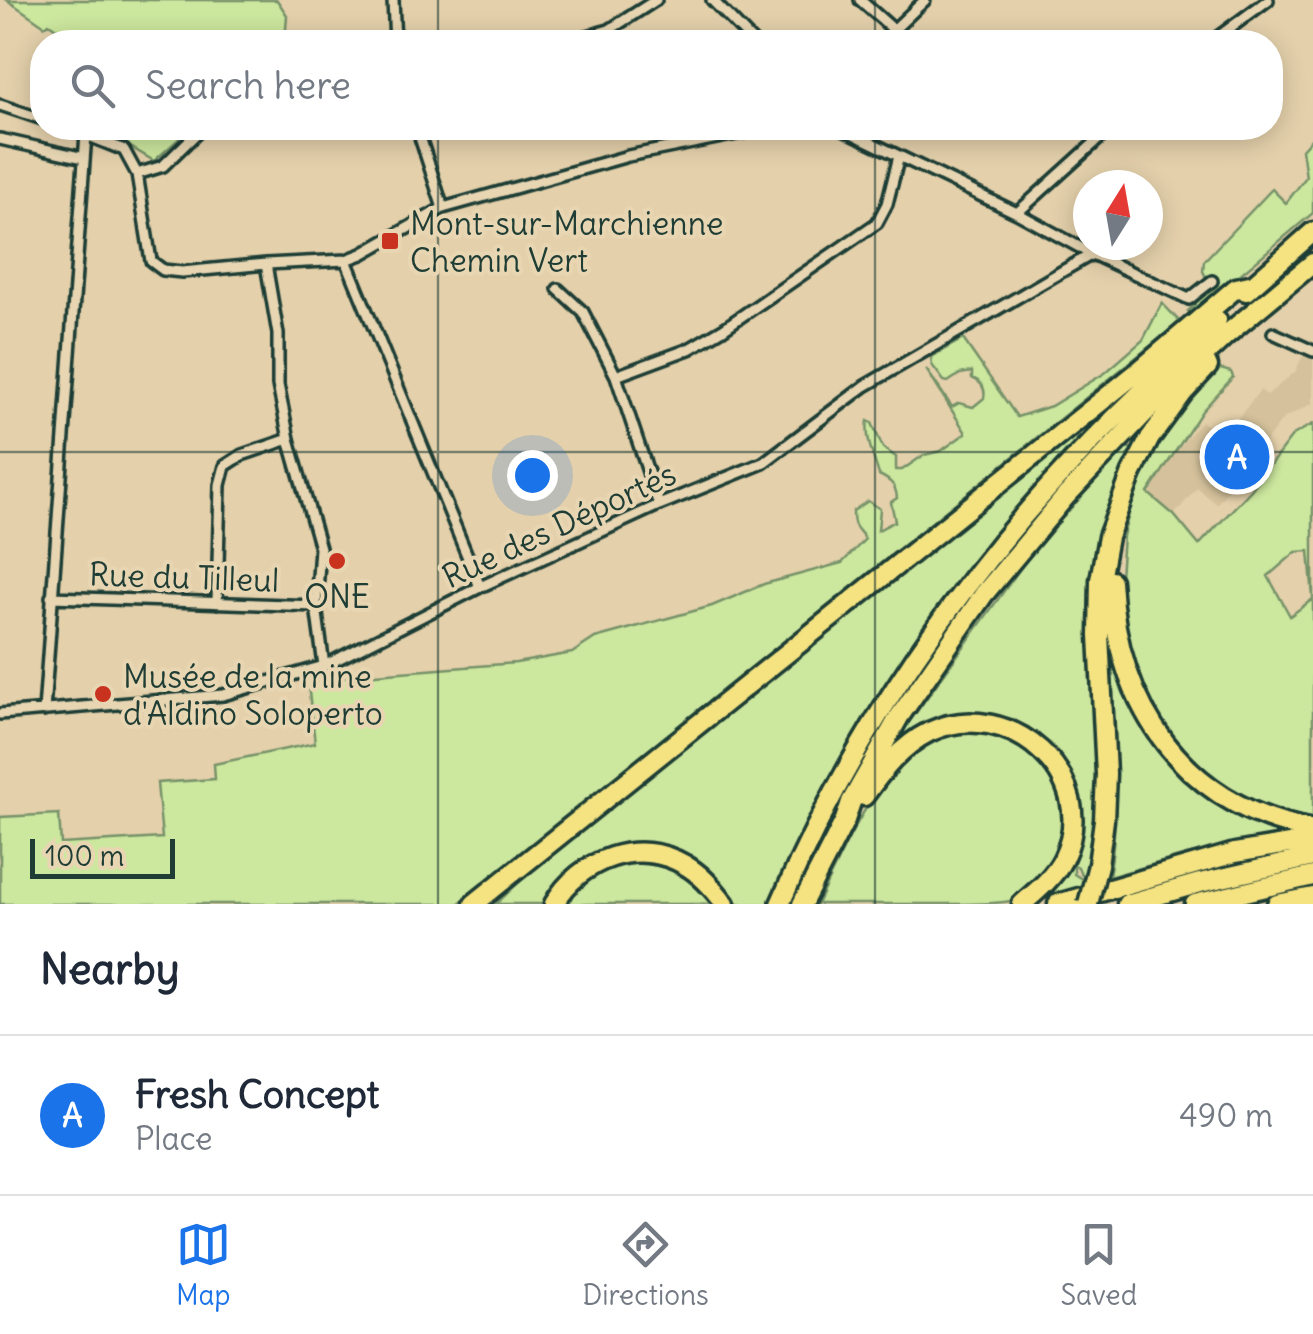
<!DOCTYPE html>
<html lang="en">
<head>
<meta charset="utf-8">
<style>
	body { margin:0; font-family:Delius,sans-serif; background:#f2f2f3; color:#1f2937 }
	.compass { position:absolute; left:1073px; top:170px; width:90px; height:90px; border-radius:50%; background:#fff; box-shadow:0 5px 25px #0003; rotate:11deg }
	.scale { position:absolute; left:30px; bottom:25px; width:145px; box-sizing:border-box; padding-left:10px; border:5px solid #1f3d34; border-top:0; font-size:28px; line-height:35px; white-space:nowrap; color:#1f3d34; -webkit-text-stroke:8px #e8d6b3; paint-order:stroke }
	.you { position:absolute; left:532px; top:475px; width:35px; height:35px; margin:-25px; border:8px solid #fff; border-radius:50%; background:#1a73e8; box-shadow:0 0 0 15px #1a73e833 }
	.badge { display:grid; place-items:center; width:65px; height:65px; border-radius:50%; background:#1a73e8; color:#fff; font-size:32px; font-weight:700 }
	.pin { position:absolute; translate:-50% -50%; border:5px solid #fff; box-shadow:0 2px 10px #0006 }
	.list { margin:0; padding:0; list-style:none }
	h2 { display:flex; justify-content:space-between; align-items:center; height:130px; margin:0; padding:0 40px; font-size:42px }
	h2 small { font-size:32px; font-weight:400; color:#747a83 }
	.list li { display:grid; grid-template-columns:65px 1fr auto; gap:30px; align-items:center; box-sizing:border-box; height:160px; padding:0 40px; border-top:2px solid #e0e1e3 }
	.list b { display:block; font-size:38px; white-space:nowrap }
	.list p { margin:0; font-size:32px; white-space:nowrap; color:#747a83 }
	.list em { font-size:32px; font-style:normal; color:#747a83 }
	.icon { flex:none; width:55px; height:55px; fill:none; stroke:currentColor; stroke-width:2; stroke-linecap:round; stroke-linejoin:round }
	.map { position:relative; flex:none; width:1313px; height:904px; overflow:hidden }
	.search { position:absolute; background:#fff; box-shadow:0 5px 25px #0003; left:30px; right:30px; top:30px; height:110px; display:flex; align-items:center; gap:25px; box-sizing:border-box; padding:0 35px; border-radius:40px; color:#747a83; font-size:38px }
	.sheet { height:290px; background:#fff }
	nav { display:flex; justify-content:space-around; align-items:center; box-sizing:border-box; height:140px; border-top:2px solid #e0e1e3; background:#fff; font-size:28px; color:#747a83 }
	nav a { display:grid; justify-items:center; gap:5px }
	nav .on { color:#1a73e8 }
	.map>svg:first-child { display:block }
	.built { fill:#d5c29c }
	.green { fill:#cce79e; stroke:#769269; stroke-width:2.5 }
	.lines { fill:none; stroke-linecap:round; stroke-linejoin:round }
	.minor-casing { stroke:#1f3d34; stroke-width:16 }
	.motorway-casing { stroke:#1f3d34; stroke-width:25 }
	.minor { stroke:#e8d6b3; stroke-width:9 }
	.motorway { stroke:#f5e382; stroke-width:18 }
	.motorway-bridge-casing { stroke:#1f3d34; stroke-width:25; stroke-linecap:butt }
	.motorway-bridge { stroke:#f5e382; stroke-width:18 }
	.grid { fill:none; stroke:#1f3d34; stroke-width:2.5; stroke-opacity:0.55 }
	.poi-dot { fill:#c8321e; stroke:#e8d6b3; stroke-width:4 }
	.labels { text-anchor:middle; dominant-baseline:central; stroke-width:8; stroke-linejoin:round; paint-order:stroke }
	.poi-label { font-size:32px; fill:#1f3d34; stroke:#e8d6b3; text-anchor:start }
	.street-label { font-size:32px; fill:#1f3d34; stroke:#e8d6b3 }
</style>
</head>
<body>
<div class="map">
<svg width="1313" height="904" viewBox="0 0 1313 904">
	<rect width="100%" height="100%" fill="#e4d0ab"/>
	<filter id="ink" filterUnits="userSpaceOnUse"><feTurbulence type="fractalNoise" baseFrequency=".01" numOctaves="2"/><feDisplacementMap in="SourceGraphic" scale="20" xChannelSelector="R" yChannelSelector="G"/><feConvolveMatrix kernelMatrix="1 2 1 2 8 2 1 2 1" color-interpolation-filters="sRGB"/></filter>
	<g filter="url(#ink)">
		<path class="built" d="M1307,348l6,3v52l-30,16 -66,85 -20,-16 -23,27 -27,-22 21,-31 33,-41 18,14 12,-16 5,2 24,-31 7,5 28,-23z"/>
		<path class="green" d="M7,0h270l10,15 -2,27h-211l2,-9 -14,-1 -13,-9 -4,3z
			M90,128h101l-37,33 -47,-28z
			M1313,137v76l-120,101 -5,-3 23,-23 -8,-17 1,-10 68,-72 14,14 20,-26 -4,-28z
			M1162,303l18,19 -722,582h-458v-87l59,-3 2,30 101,-6 -5,-55 58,-4 -1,-15 101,-21 -7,-59 42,-8 166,-13 56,-10 23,-15 117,-32 52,-22 78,-21 23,-24c-8,-13 -12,-9 -12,-28l15,-10 12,8 -2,21 17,-9 -4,-19 6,-4c-1,-13 -7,-18 -18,-23 -5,-17 -14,-37 -11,-54l4,2 11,25 13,9v13h6l22,-15 17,-4 25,-18 -40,-64 26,38 7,-4 14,4 11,-9c2,-10 -2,-16 -12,-20v-6l-12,2 -12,8 -4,-1 -12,-16 -1,-8 32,-18 54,78 34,-11 54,-33 38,-33z
			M1217,368l14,4 2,5 -31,34 -54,82 26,22 25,30 52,-55 42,-55 20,-11v174l-4,-47 -13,1 -28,24 22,40 23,-17v221l-54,-15 -41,-23 -26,-25 -25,-28 -26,-46 -13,-41 -9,-51 4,-55 13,-49 36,-66z
			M1074,429l3,10 -66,75 -74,94 -66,100 -69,123 -31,73h-40l-9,-17 -88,-41 -87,58h-51l43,-41z
			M1128,445l5,8 -26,62 -7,277 -7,53 -6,31 -6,-2 -3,-7 -4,-2v9l11,7v4l-44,13 19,-26 12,-83 -71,-69 -112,30 146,-202z
			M1107,605l59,148 133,80 -113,22 -77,22c15,-86 -1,-185 -2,-272z
			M965,731c78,-1 128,83 74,145 -8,10 -18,20 -29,25 -14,3 -38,3 -54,3 -46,0 -93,0 -139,0 33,-67 66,-158 148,-173z
			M632,862c36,3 60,13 82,42h-150c19,-25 38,-35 68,-42z"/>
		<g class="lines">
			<g class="minor-casing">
				<path id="minor" d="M393,0l2,42
					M712,0l41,42
					M860,0l34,30
					M565,42l44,-12 47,-30
					M881,42l44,-42
					M1211,42l57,-42
					M0,105l42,14
					M69,128l55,22 13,24 14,87 12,9 19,2 84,-8 80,-4 16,-6 81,-46 185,-52 139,-28
					M417,128l26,80
					M841,128l176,85 75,41 97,45 23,-18
					M0,139l84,19
					M137,174l26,-8 39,-38
					M1017,213l94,-85
					M346,260l134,327
					M266,264l12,70v51l11,54 31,109 -4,58 8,60
					M558,289l25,23 33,64 43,129
					M1273,333l40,18
					M616,376l73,-27 34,-20 154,-106 10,-19 12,-48
					M51,597l265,9
					M217,603l3,-118 5,-19 17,-11 47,-16
					M44,711l42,-577
					M0,714l223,-19 101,-29 156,-79 179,-82 104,-42 102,-77 227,-132"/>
			</g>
			<g class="motorway-casing">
				<path id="motorway" d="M1246,291l67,-59
					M1111,581c6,126 73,225 202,249
					M864,796c18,-25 37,-50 65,-64 79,-38 174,45 134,127 -9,18 -26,32 -41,45
					M1098,865l6,-45 2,-46 -7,-139 1,-55 8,-43 24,-64 18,-35 33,-45 25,-27
					M474,904l660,-529 102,-87 18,-4
					M554,904c25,-45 85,-67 131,-39 16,9 29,24 40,39
					M780,904c74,-171 182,-330 312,-463 40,-41 83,-81 125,-121
					M802,904l43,-84 6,-18 48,-85 85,-123 82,-98 89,-94 71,-67 87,-72
					M1058,904l177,-51 78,-13
					M1127,904l73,-21 113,-26
					M1195,904l118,-28
					M1277,904l36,-7"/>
			</g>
			<use href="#minor" class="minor"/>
			<use href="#motorway" class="motorway"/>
			<g class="motorway-bridge-casing">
				<path id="motorway-bridge" d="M1088,904l10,-39"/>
			</g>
			<use href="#motorway-bridge" class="motorway-bridge"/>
		</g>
	</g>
	<path class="grid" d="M438,0v42M875,0v42M438,128v776M875,128v776M0,452h1313"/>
	<g class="poi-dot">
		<rect x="380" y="231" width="20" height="20" rx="5"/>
		<circle cx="337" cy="561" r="10"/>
		<circle cx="103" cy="694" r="10"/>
	</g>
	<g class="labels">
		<g class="poi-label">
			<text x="410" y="223">Mont-sur-Marchienne<tspan x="410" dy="37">Chemin Vert</tspan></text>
			<text x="337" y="596" text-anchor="middle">ONE</text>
			<text x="123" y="676">Musée de la mine<tspan x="123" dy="37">d'Aldino Soloperto</tspan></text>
		</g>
		<g class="street-label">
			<text transform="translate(559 525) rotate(-25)">Rue des Déportés</text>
			<text transform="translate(184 577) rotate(2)">Rue du Tilleul</text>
		</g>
	</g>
</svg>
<svg class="compass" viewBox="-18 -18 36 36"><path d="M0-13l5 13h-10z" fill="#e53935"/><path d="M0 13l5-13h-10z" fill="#747a83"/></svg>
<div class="scale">100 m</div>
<div class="you"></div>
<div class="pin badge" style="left:1237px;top:457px">A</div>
<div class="search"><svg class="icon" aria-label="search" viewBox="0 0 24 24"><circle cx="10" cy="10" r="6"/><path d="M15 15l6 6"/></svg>Search here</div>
</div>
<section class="sheet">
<h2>Nearby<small></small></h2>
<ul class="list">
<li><span class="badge">A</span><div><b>Fresh Concept</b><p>Place</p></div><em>490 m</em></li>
</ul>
</section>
<nav>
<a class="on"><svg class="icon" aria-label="map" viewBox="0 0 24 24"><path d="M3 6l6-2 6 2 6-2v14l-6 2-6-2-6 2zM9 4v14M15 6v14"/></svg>Map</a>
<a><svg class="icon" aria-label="directions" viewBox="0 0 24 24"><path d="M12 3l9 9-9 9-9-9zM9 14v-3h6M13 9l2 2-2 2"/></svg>Directions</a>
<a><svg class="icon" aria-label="saved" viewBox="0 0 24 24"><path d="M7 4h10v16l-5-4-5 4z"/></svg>Saved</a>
</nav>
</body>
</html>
